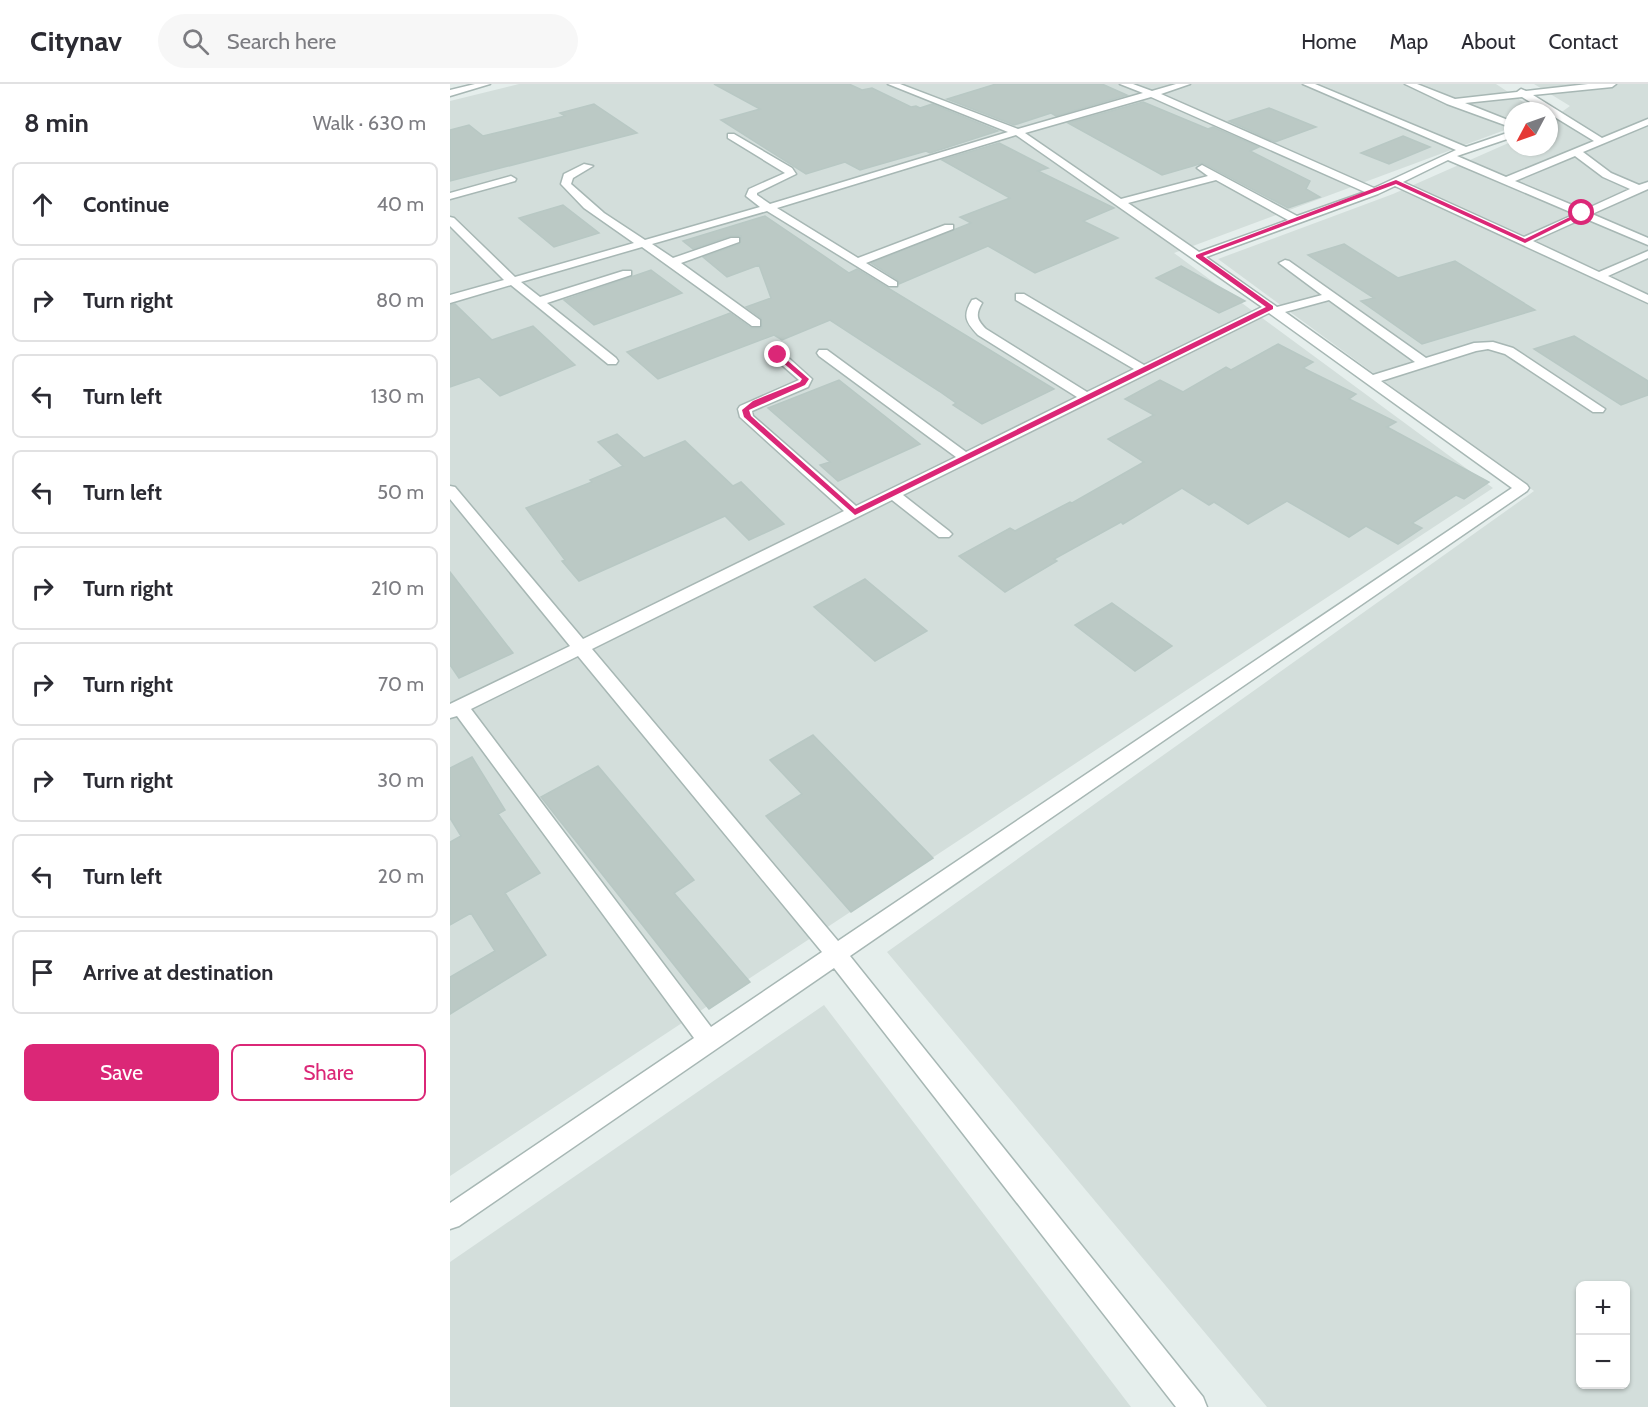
<!DOCTYPE html>
<html lang="en">
<head>
<meta charset="utf-8">
<style>
	body { margin:0; font-family:Cabin,sans-serif; background:#f7f7f7; color:#2b2b33 }
	.controls { position:absolute; right:18px; bottom:18px; display:grid; overflow:hidden; border-radius:9px; box-shadow:0 2px 4px #0004 }
	.controls button { width:54px; height:54px; display:grid; place-items:center; padding:0; border:0; border-bottom:2px solid #e1e1e2; background:#fff; color:#2b2b33; font:30px sans-serif }
	.compass { position:absolute; left:1054px; top:18px; width:54px; height:54px; border-radius:50%; background:#fff; box-shadow:0 2px 4px #0004; rotate:229deg }
	.stop { position:absolute; width:18px; height:18px; margin:-14px; border:4px solid #db2777; border-radius:50%; background:#fff }
	.stop.end { background:#db2777; border-color:#fff; box-shadow:0 2px 6px #0008 }
	.list { margin:0; padding:0; list-style:none }
	h2 { display:flex; justify-content:space-between; align-items:center; height:78px; margin:0; padding:0 24px; font-size:26px }
	h2 small { font-size:20px; font-weight:400; color:#7c7c81 }
	.list li { display:grid; grid-template-columns:39px 1fr auto; gap:18px; align-items:center; box-sizing:border-box; height:84px; margin:0 12px 12px; padding:0 12px; border:2px solid #e1e1e2; border-radius:9px }
	.list b { display:block; font-size:22px; white-space:nowrap }
	.list em { font-size:20px; font-style:normal; color:#7c7c81 }
	.actions { display:flex; gap:12px; padding:18px 24px }
	.actions a { flex:1; padding:14px 0; border:2px solid #db2777; border-radius:9px; text-align:center; font-size:21px; color:#db2777 }
	.actions .main { background:#db2777; color:#fff }
	.icon { flex:none; width:33px; height:33px; fill:none; stroke:currentColor; stroke-width:2; stroke-linecap:round; stroke-linejoin:round }
	.map { position:relative; flex:none; width:1198px; height:1323px; overflow:hidden }
	header { display:flex; align-items:center; gap:36px; box-sizing:border-box; height:84px; padding:0 30px; background:#fff; border-bottom:2px solid #e1e1e2 }
	header strong { font-size:28px }
	nav { display:flex; gap:33px; margin-inline-start:auto; font-size:21px }
	.search { width:420px; height:54px; background:#f7f7f7; display:flex; align-items:center; gap:15px; box-sizing:border-box; padding:0 21px; border-radius:33px; color:#7c7c81; font-size:22px }
	main { display:flex }
	aside { flex:1; background:#fff }
	.map>svg:first-child { display:block }
	.built { fill:#d3dedb; fill-rule:evenodd }
	.building { fill:#bbc9c5; stroke:#b8c8c4; stroke-width:1.5 }
	.lines { fill:none; stroke-linecap:round; stroke-linejoin:round }
	.minor-casing { stroke:#a7b7b4; stroke-width:3 }
	.minor { fill:#fff; fill-rule:evenodd }
	.route { fill:#db2777 }
</style>
</head>
<body>
<header>
<strong>Citynav</strong>
<div class="search"><svg class="icon" aria-label="search" viewBox="0 0 24 24"><circle cx="10" cy="10" r="6"/><path d="M15 15l6 6"/></svg>Search here</div>
<nav><a>Home</a><a>Map</a><a>About</a><a>Contact</a></nav>
</header>
<main>
<aside>
<h2>8 min<small>Walk · 630 m</small></h2>
<ul class="list">
<li><svg class="icon" aria-label="ahead" viewBox="0 0 24 24"><path d="M12 20V5M6 11l6-6 6 6"/></svg><div><b>Continue</b></div><em>40 m</em></li>
<li><svg class="icon" aria-label="right" viewBox="0 0 24 24"><path d="M7 20v-9h11M14 6l5 5-5 5"/></svg><div><b>Turn right</b></div><em>80 m</em></li>
<li><svg class="icon" aria-label="left" viewBox="0 0 24 24"><path d="M17 20v-9H6M10 6l-5 5 5 5"/></svg><div><b>Turn left</b></div><em>130 m</em></li>
<li><svg class="icon" aria-label="left" viewBox="0 0 24 24"><path d="M17 20v-9H6M10 6l-5 5 5 5"/></svg><div><b>Turn left</b></div><em>50 m</em></li>
<li><svg class="icon" aria-label="right" viewBox="0 0 24 24"><path d="M7 20v-9h11M14 6l5 5-5 5"/></svg><div><b>Turn right</b></div><em>210 m</em></li>
<li><svg class="icon" aria-label="right" viewBox="0 0 24 24"><path d="M7 20v-9h11M14 6l5 5-5 5"/></svg><div><b>Turn right</b></div><em>70 m</em></li>
<li><svg class="icon" aria-label="right" viewBox="0 0 24 24"><path d="M7 20v-9h11M14 6l5 5-5 5"/></svg><div><b>Turn right</b></div><em>30 m</em></li>
<li><svg class="icon" aria-label="left" viewBox="0 0 24 24"><path d="M17 20v-9H6M10 6l-5 5 5 5"/></svg><div><b>Turn left</b></div><em>20 m</em></li>
<li><svg class="icon" aria-label="arrive" viewBox="0 0 24 24"><path d="M6 21V4h12l-3 4 3 4H6"/></svg><div><b>Arrive at destination</b></div></li>
</ul>
<div class="actions"><a class="main">Save</a><a>Share</a></div>
</aside>
<div class="map">
<svg width="1198" height="1323" viewBox="0 0 1198 1323">
	<rect width="100%" height="100%" fill="#e5eeec"/>
	<path class="built" d="M69,0h977l41,27h-24v16l-339,126 319,235 -1043,688v-1075z
		M1084,0h114v1323h-381l-380,-455 647,-461 -316,-232 175,-65 120,-53v6h36v-26l21,-15zM1130,1202h46v98h-46z
		M374,921l307,402h-681v-145z"/>
	<path class="building" d="M264,0h135l13,6 10,-2 39,19 5,-1 4,2 12,-4 66,27 -68,22 -4,-2 -66,19 -15,-8 -39,12 -85,-54 39,-11z
		M546,0h106l25,11 -71,21 -5,-3 -37,12 -67,-26z
		M693,18l65,27 5,-2 46,20 -9,4 60,30 -4,8 14,8 -32,11 -85,-45 -41,12 -94,-52z
		M144,20l43,29 -187,48v-51l19,-5 14,11 82,-20 -5,-3z
		M819,24l47,19 -41,15 -46,-21z
		M953,52l27,11 -41,17 -28,-11z
		M549,59l49,25 -10,3 76,37 -31,13 35,17 -83,35 -47,-27 -89,38 -1,-4 -27,-17 100,-40 -11,-6 50,-19 -68,-38z
		M113,121l36,28 -45,14 -35,-29z
		M315,132l84,57 8,-4 197,120 -72,35 -29,-19 3,-2 -17,-12 -109,-71 -48,20 -8,-5 -116,44 -31,-27 103,-39 21,15h11l-1,-10 -15,-11 25,-9 -12,-33 -32,12 -24,-20 37,-13 1,-8h-11l-37,13 -10,-8z
		M894,160l54,34 57,-17 80,49 -113,34 -61,-43 13,-3 -66,-43z
		M731,182l64,35 -26,12 -63,-35z
		M201,186l31,23 -88,32 -30,-25z
		M5,220l37,36 41,-14 42,39 -75,31 -21,-19 -29,10v-82z
		M1124,252l74,45v14l-27,10 -87,-56z
		M828,260l35,18 -10,6 53,26 -7,5 47,23 -9,5 102,55 -25,17 -8,-4 -44,28 10,5 -24,16 -32,-18 -17,11 -62,-36 -39,23 -34,-22 -5,3 -27,-17 -59,36 -2,-2 -67,37 3,2 -52,31 -46,-36 51,-28 5,3 55,-29 2,1 72,-41 -36,-23 46,-24 -29,-16 35,-19 23,12 43,-25 5,3z
		M389,296l81,64 -82,37 -18,-16 10,-3 -62,-54z
		M167,350l27,24 41,-17 48,45 8,-4 43,42 -35,16 -24,-24 -146,65 -17,-20 3,-1 -39,-52 66,-26 -2,-2 33,-14 -25,-24z
		M0,488l63,81 -54,25 -9,-13z
		M415,495l62,52 -52,30 -61,-54z
		M662,519l60,43 -37,25 -60,-46z
		M363,651l120,123 -82,54 -85,-96 36,-22 -32,-34z
		M22,673l33,53 -7,4 42,59 -35,20 41,62 -96,59v-37l45,-26 -24,-38 -21,12v-83l11,-6 -11,-18v-50z
		M148,682l96,114 -20,13 76,89 -41,27 -168,-212z"/>
	<g class="lines">
		<g class="minor-casing">
			<path id="minor" d="M25,0h15l-40,12v-6z
				M438,0h12l118,45 125,-36 -23,-9h13l19,7 24,-7h14l-29,10 213,94 82,-38 -153,-66h12l151,63 47,-16v6l-56,19 49,21 88,-36 -72,-44 -57,6 48,19v6l-66,-24 -42,-20h12l38,15 62,-7 4,-3 5,2 62,-7h28l-4,3 -79,8 69,43 46,-19v6l-65,27 28,21 28,12 9,-3v7l-56,25 56,24v7l-64,-27 -51,23 66,31 49,-21v7l-40,18 40,19v8l-253,-117 -17,8 -172,63 71,50 45,-12 -43,-32 6,-3 4,1 137,97 48,-15 19,-1 20,6 92,61 -2,3h-10l-88,-58 -17,-5 -12,2 -95,30 146,104 2,3 -2,3 -677,465 353,441 4,10h-31l-342,-439 -375,258 -9,3v-26l244,-165 -237,-322 -7,2v-14l120,-58 -120,-147v-13l5,1 128,152 261,-128 -104,-94 -2,-8 2,-3 59,-26 -25,-22 -2,-3 2,-3h8l30,27 -4,8 -56,24 1,5 103,90 100,-49 -137,-101 -2,-3 2,-3h8l139,102 111,-55 -99,-62c-12,-13 -16,-19 -6,-35l4,-1 6,4c-7,12 -5,17 4,26l101,63 47,-23 -118,-69v-6h8l120,71 118,-58 -246,-172 -239,73 81,50 87,-33h8v4l-87,34 31,19v4h-8l-122,-75 -115,33 21,14 58,-20h8v4l-58,21 79,57v6h-8l-110,-79 -121,35 19,15 83,-26h8v4l-84,28 69,55 2,3 -2,3h-8l-97,-79 -61,18v-8l54,-15 -54,-54v-9l4,1 61,59 119,-34 -50,-35 -23,-24 3,-10 20,-10 9,2 -20,12 -2,6 33,29 41,27 115,-33 -14,-11 3,-7 36,-16 -57,-35v-4h6l58,34 4,6 -39,19v2l13,9 238,-72zM701,13l214,95 -68,24 -95,-51 -5,3 11,8 -87,23 -96,-66zM1125,72l28,21 27,12 -46,21 -69,-29zM998,76l127,54 -51,23 -121,-55zM766,96l72,40 -89,32 -71,-49zM879,216l86,62 -42,13 -88,-63zM819,229l243,175 -674,453 -246,-292 300,-149 47,37h10l3,-3 -3,-3 -46,-36zM128,572l244,296 -111,75 -240,-318z
				M61,92l5,3 -1,2 -65,18v-6z"/>
		</g>
		<use href="#minor" class="minor"/>
	</g>
	<path class="route" d="M946,96l129,59 55,-27 5,1 -60,30 -129,-59 -193,72 70,50v3l-418,206 -111,-98 -2,-7 11,-9 47,-19 2,-3 -28,-24 6,-1 29,25 -4,6 -56,25 2,6 104,93 411,-202 -70,-50v-2z"/>
</svg>
<div class="controls">
<button>+</button>
<button>−</button>
</div>
<svg class="compass" viewBox="-18 -18 36 36"><path d="M0-13l5 13h-10z" fill="#e53935"/><path d="M0 13l5-13h-10z" fill="#7c7c81"/></svg>
<div class="stop" style="left:1132px;top:129px"></div>
<div class="stop end" style="left:328px;top:271px"></div>
</div>
</main>
</body>
</html>
